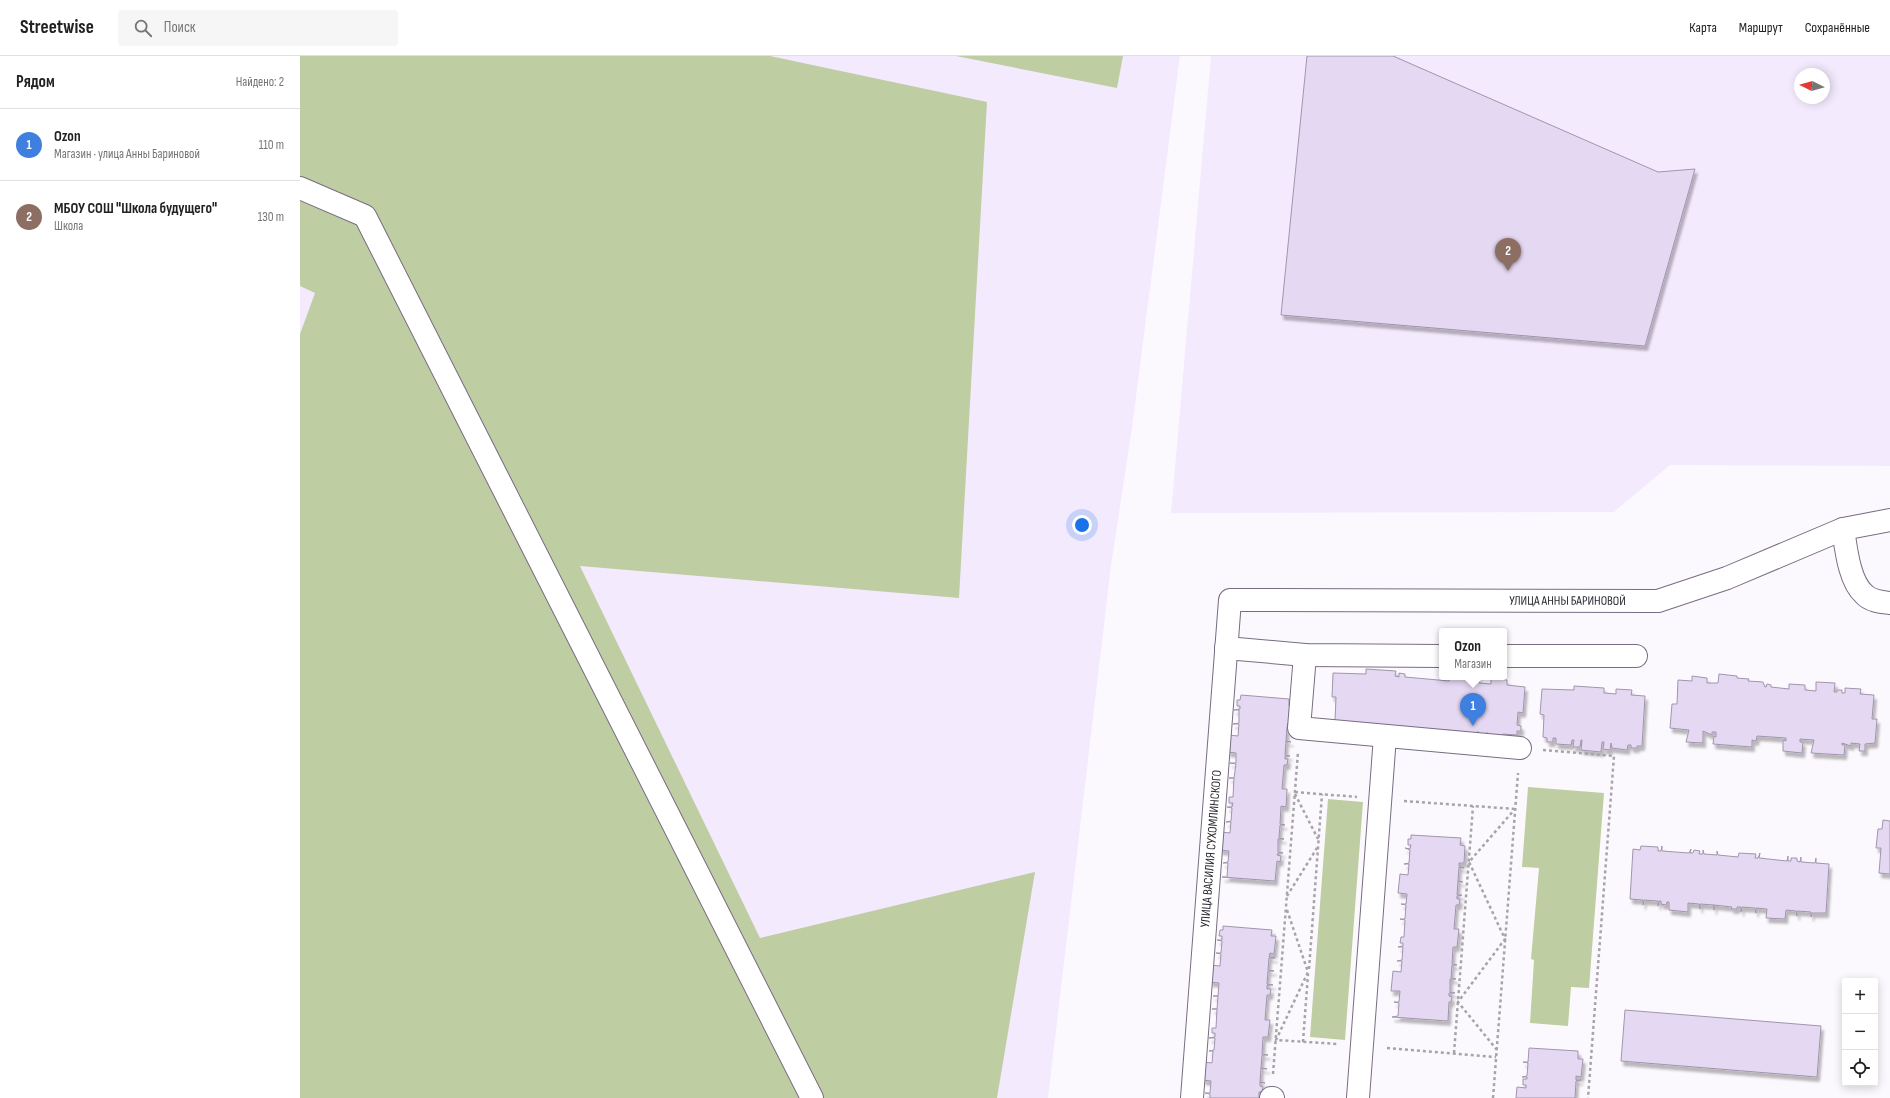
<!DOCTYPE html>
<html lang="ru">
<head>
<meta charset="utf-8">
<style>
	body { margin:0; font-family:"Sofia Sans Condensed",sans-serif; background:#f6f6f6; color:#222 }
	.controls { position:absolute; right:12px; bottom:12px; display:grid; overflow:hidden; border-radius:4px; box-shadow:0 2px 10px #0003 }
	.controls button { width:36px; height:36px; display:grid; place-items:center; padding:0; border:0; border-bottom:1px solid #e0e0e0; background:#fff; color:#222; font:20px sans-serif }
	.compass { position:absolute; left:1494px; top:12px; width:36px; height:36px; border-radius:50%; background:#fff; box-shadow:0 2px 10px #0003; rotate:275deg }
	.you { position:absolute; left:782px; top:469px; width:14px; height:14px; margin:-10px; border:3px solid #fff; border-radius:50%; background:#1a73e8; box-shadow:0 0 0 6px #1a73e833 }
	.badge { display:grid; place-items:center; width:26px; height:26px; border-radius:50%; background:#ea580c; color:#fff; font-size:13px; font-weight:700 }
	.pin { position:absolute; translate:-50% -33px; filter:drop-shadow(0 1px 2px #0008) }
	.pin::after { content:''; position:absolute; top:21px; width:14px; height:12px; background:inherit; clip-path:polygon(0 0,100% 0,50% 100%) }
	.popup { position:absolute; left:1139px; top:572px; width:68px; height:52px; box-sizing:border-box; display:grid; place-content:center; border-radius:4px; background:#fff; filter:drop-shadow(0 1px 3px #0005); font-size:13px; white-space:nowrap; color:#767676 }
	.popup b { font-size:15px; color:#222 }
	.popup::after { content:''; position:absolute; left:50%; top:100%; margin-left:-8px; border:8px solid transparent; border-top-color:#fff }
	.list { margin:0; padding:0; list-style:none }
	h2 { display:flex; justify-content:space-between; align-items:center; height:52px; margin:0; padding:0 16px; font-size:17px }
	h2 small { font-size:13px; font-weight:400; color:#767676 }
	.list li { display:grid; grid-template-columns:26px 1fr auto; gap:12px; align-items:center; box-sizing:border-box; height:72px; padding:0 16px; border-top:1px solid #e0e0e0 }
	.list b { display:block; font-size:15px; white-space:nowrap }
	.list p { margin:0; font-size:13px; white-space:nowrap; color:#767676 }
	.list em { font-size:13px; font-style:normal; color:#767676 }
	.icon { flex:none; width:22px; height:22px; fill:none; stroke:currentColor; stroke-width:2; stroke-linecap:round; stroke-linejoin:round }
	.map { position:relative; flex:none; width:1590px; height:1042px; overflow:hidden }
	header { display:flex; align-items:center; gap:24px; box-sizing:border-box; height:56px; padding:0 20px; background:#fff; border-bottom:1px solid #e0e0e0 }
	header strong { font-size:19px }
	nav { display:flex; gap:22px; margin-inline-start:auto; font-size:14px }
	.search { width:280px; height:36px; background:#f6f6f6; display:flex; align-items:center; gap:10px; box-sizing:border-box; padding:0 14px; border-radius:4px; color:#767676; font-size:15px }
	main { display:flex }
	aside { flex:1; background:#fff }
	.map>svg:first-child { display:block }
	.built { fill:#f4eafe; fill-rule:evenodd }
	.green { fill:#bfcda3 }
	.building { fill:#e5d8f2; stroke:#a194ad; filter:url(#shadow) }
	.lines { fill:none; stroke-linecap:round; stroke-linejoin:round }
	.minor-casing { stroke:#786c83; stroke-width:24 }
	.path { stroke:#a6a3a9; stroke-width:2.5; stroke-dasharray:3 3; stroke-linecap:butt }
	.minor { stroke:#fff; stroke-width:22 }
	.labels { text-anchor:middle; dominant-baseline:central; stroke-width:4; stroke-linejoin:round; paint-order:stroke }
	.street-label { font-size:13px; fill:#2b2730; stroke:#fcf9fe }
</style>
</head>
<body>
<header>
<strong>Streetwise</strong>
<div class="search"><svg class="icon" aria-label="search" viewBox="0 0 24 24"><circle cx="10" cy="10" r="6"/><path d="M15 15l6 6"/></svg>Поиск</div>
<nav><a>Карта</a><a>Маршрут</a><a>Сохранённые</a></nav>
</header>
<main>
<aside>
<h2>Рядом<small>Найдено: 2</small></h2>
<ul class="list">
<li><span class="badge" style="background:#3f7fe0">1</span><div><b>Ozon</b><p>Магазин · улица Анны Бариновой</p></div><em>110 m</em></li>
<li><span class="badge" style="background:#8d6e63">2</span><div><b>МБОУ СОШ &quot;Школа будущего&quot;</b><p>Школа</p></div><em>130 m</em></li>
</ul>
</aside>
<div class="map">
<svg width="1590" height="1042" viewBox="0 0 1590 1042">
	<defs>
		<filter id="shadow"><feDropShadow dx="2.5" dy="4.5" stdDeviation="1" flood-color="#0004"/></filter>
	</defs>
	<rect width="100%" height="100%" fill="#fcf9fe"/>
	<path class="built" d="M0,0h880l-48,372 -21,138 -63,532h-748z
		M911,0h679v410l-220,-1 -56,47 -443,1zM1500,18h24v24h-24z"/>
	<path class="green" d="M0,0h470l217,46 -28,496 -379,-32 180,372 275,-66 -38,226h-697v-764l15,-41 -15,-7z
		M656,0h167l-6,32z
		M1228,731l76,6 -15,195 -18,-1 -3,39 -38,-3 4,-63 -3,-1 8,-91 -17,-1z
		M1028,743l35,3 -18,238 -35,-3z"/>
	<path class="building" d="M1007,0h86l265,116 37,-3 -50,177 -364,-31z
		M1066,613l30,2 -1,5 4,1v-4l6,1v3l44,4 1,-4 29,1v5l12,1v-6l16,2v5l18,2 -2,26 -5,-1 -1,13 4,1v5h-4v4l-14,-1v5h-16l1,-6h-2l-1,6h-7l1,-7h-2l-1,9 -18,-2v-8h-2v6h-7v-7h-2v5l-16,-1 1,-5h-4v3l-93,-11 1,-24h-4l1,-24 33,1z
		M1419,618l18,2v2l12,1 -1,2 15,1 2,5h1l1,-3 4,1v2l18,2v-5l16,1v5l11,1v-9l19,1 -1,9h3v-2h5v3h3v-5l16,1 -1,5 14,1 -2,24h5l-2,24 -10,1v7h-6l1,-7 -9,-1v3l-9,-3v2h3l-1,10 -33,-2 3,-13 -14,-1v3h3l-1,11 -19,-2v-11l3,1v-3l-29,-2 -1,5 -4,-1v7l-39,-3 1,-8 2,1v-5h-4v3l-9,-4v12l-17,-1 3,-12 -19,-2 2,-24h5l1,-24 14,1v-5l15,2v5h11z
		M1274,630l30,2v5l12,1v-5l16,1 -1,5 14,1 -3,50h-5v2h-6v-3h-3l-1,5 -15,-2 -1,-5 -1,7 -7,-1 1,-7h-2l-1,10 -20,-2 1,-10h-1l-1,7h-7l1,-7h-2l-1,5 -15,-1v-6h-3v4h-6v-4l-4,-1 1,-22 -4,-1 2,-25 32,1z
		M941,639l48,4v7h5l-2,17h-4l-1,3 5,2 -5,-1 -1,14 5,1 -5,-1 -1,14 5,1h-5v3h3l-1,6h-3l-2,24h5l-1,18 -5,-1 -1,18 5,1h-5l-1,13 5,1h-6v13l5,1h-5l-1,2 4,1 -1,6 -3,-1 -2,20 -53,-4h5l1,-14h-5l5,-1 1,-11 -9,-1 1,-18 9,1 1,-11h-5l5,-1 1,-13 -5,-1h5l1,-4h-4v-6h4l1,-19h-5h5l2,-14 -6,-1h6v-10l-8,-1 1,-17 9,1 1,-12h-6l6,-1v-13h-5l6,-1v-3h-3v-6h3z
		M1583,764l7,1v53l-11,-1 2,-25h-5l2,-19h4z
		M1111,779l50,3 -1,7 5,1 -1,17h-5v3l5,2 -5,-1 -1,14 5,1 -5,-1 -1,14h5l-5,1v3h3l-1,6h-3l-2,24h5l-2,18h-4l-1,17 5,1h-5l-1,13 5,1h-6v13l5,1h-6v3l3,1 -1,5h-2l-1,19 -56,-4 6,-1 1,-13 -5,-1h5l1,-11h-9l2,-20 8,1 1,-11h-5l5,-1 1,-13h-5l5,-1v-3h-3l1,-6h3l1,-17 -5,-1h5l1,-14 -5,-1h5l1,-10 -9,-1 2,-19 8,1 1,-11h-5l5,-1 1,-13 -5,-2 5,1 1,-4h-3v-6h3z
		M1341,790l17,1v4h3l1,-5v5l27,2 2,-4 -1,4h3l1,-3 6,1 -1,3h4v-4l1,4 13,1v-4l1,4 20,2 1,-4 17,1 -1,4h3l2,-5 -1,5 28,3 1,-5v5h3v-3h6v3l3,1 1,-5v5l14,1 1,-5v5l13,1 -3,49h-14l-1,4v-5l-14,-1v5l-1,-5 -10,-1 -1,9 -19,-1 1,-9 -11,-1v5l-1,-5 -13,-1 -1,5v-5h-4v2h-6l1,-2 -18,-2v5v-5l-14,-1v5l-1,-5 -11,-1v9l-19,-2v-8h-2l-1,3 -5,-1v-3h-2l-1,5v-5l-14,-1 -1,5v-5l-13,-1 3,-50 7,1z
		M923,870l49,4 -1,6h5l-2,18 -4,-1 -1,4 6,1h-6l-1,12 6,1h-6l-1,13 6,1h-6v4h4l-1,6h-3l-2,25h5l-2,17h-5l-1,17 6,1h-6l-1,13 6,1 -6,-1 -1,14 5,1 -5,-1v4l3,1 -1,5h-3v6h-49v-4l-5,-1h5l1,-12 -8,-1 1,-18 8,1 1,-12h-4l5,-1 1,-12h-6l6,-1v-4h-3v-5h4l1,-19h-5h5l1,-13h-5h5l1,-13 -9,-1 1,-17 9,1 1,-12 -5,-1h5l1,-12 -5,-1h5v-4h-3l1,-6h3z
		M1325,954l196,16 -4,51 -196,-16z
		M1229,992l49,3v8h5l-2,18 -5,-1v4h5l-5,1 -1,17h-59l1,-11 9,1v-3h-3v-6h4v-2h-5l5,-1 1,-13 -5,-1h5z"/>
	<g class="lines">
		<g class="minor-casing">
			<g id="minor">
				<path d="M0,132l65,28 447,882"/>
				<path d="M1543,473c3,19 6,52 21,65 6,7 17,8 26,9"/>
				<path d="M926,592l79,7 137,1"/>
				<path d="M1005,599l-6,73 221,20"/>
				<path d="M1204,600h132"/>
				<path id="s1" d="M892,1042l38,-498 428,1 69,-23 116,-49 47,-9"/>
				<path d="M971,1042h2"/>
				<path d="M1058,1042l27,-362"/>
			</g>
		</g>
		<path class="path" d="M1243,694l71,6 -26,342
			M995,736l62,5
			M995,738l23,45
			M1104,745l111,8
			M987,840l30,-48
			M987,854l21,62 -32,68 62,4
			M1009,913l13,-175
			M1003,986l5,-68
			M1087,992l109,9
			M1197,994l-39,-48 47,-63 -36,-77 46,-53
			M1154,997l19,-247
			M973,1018l25,-322
			M1193,1042l25,-325"/>
		<use href="#minor" class="minor"/>
	</g>
	<g class="labels">
		<g class="street-label">
			<text stroke="none"><textPath href="#s1" startOffset="837">УЛИЦА АННЫ БАРИНОВОЙ</textPath></text>
			<text stroke="none"><textPath href="#s1" startOffset="250">УЛИЦА ВАСИЛИЯ СУХОМЛИНСКОГО</textPath></text>
		</g>
	</g>
</svg>
<div class="controls">
<button>+</button>
<button>−</button>
<button><svg class="icon" aria-label="locate" viewBox="0 0 24 24"><circle cx="12" cy="12" r="6"/><path d="M12 2v4M12 18v4M2 12h4M18 12h4"/></svg></button>
</div>
<svg class="compass" viewBox="-18 -18 36 36"><path d="M0-13l5 13h-10z" fill="#e53935"/><path d="M0 13l5-13h-10z" fill="#767676"/></svg>
<div class="you"></div>
<div class="pin badge" style="left:1173px;top:670px;background:#3f7fe0">1</div>
<div class="popup"><b>Ozon</b>Магазин</div>
<div class="pin badge" style="left:1208px;top:215px;background:#8d6e63">2</div>
</div>
</main>
</body>
</html>
